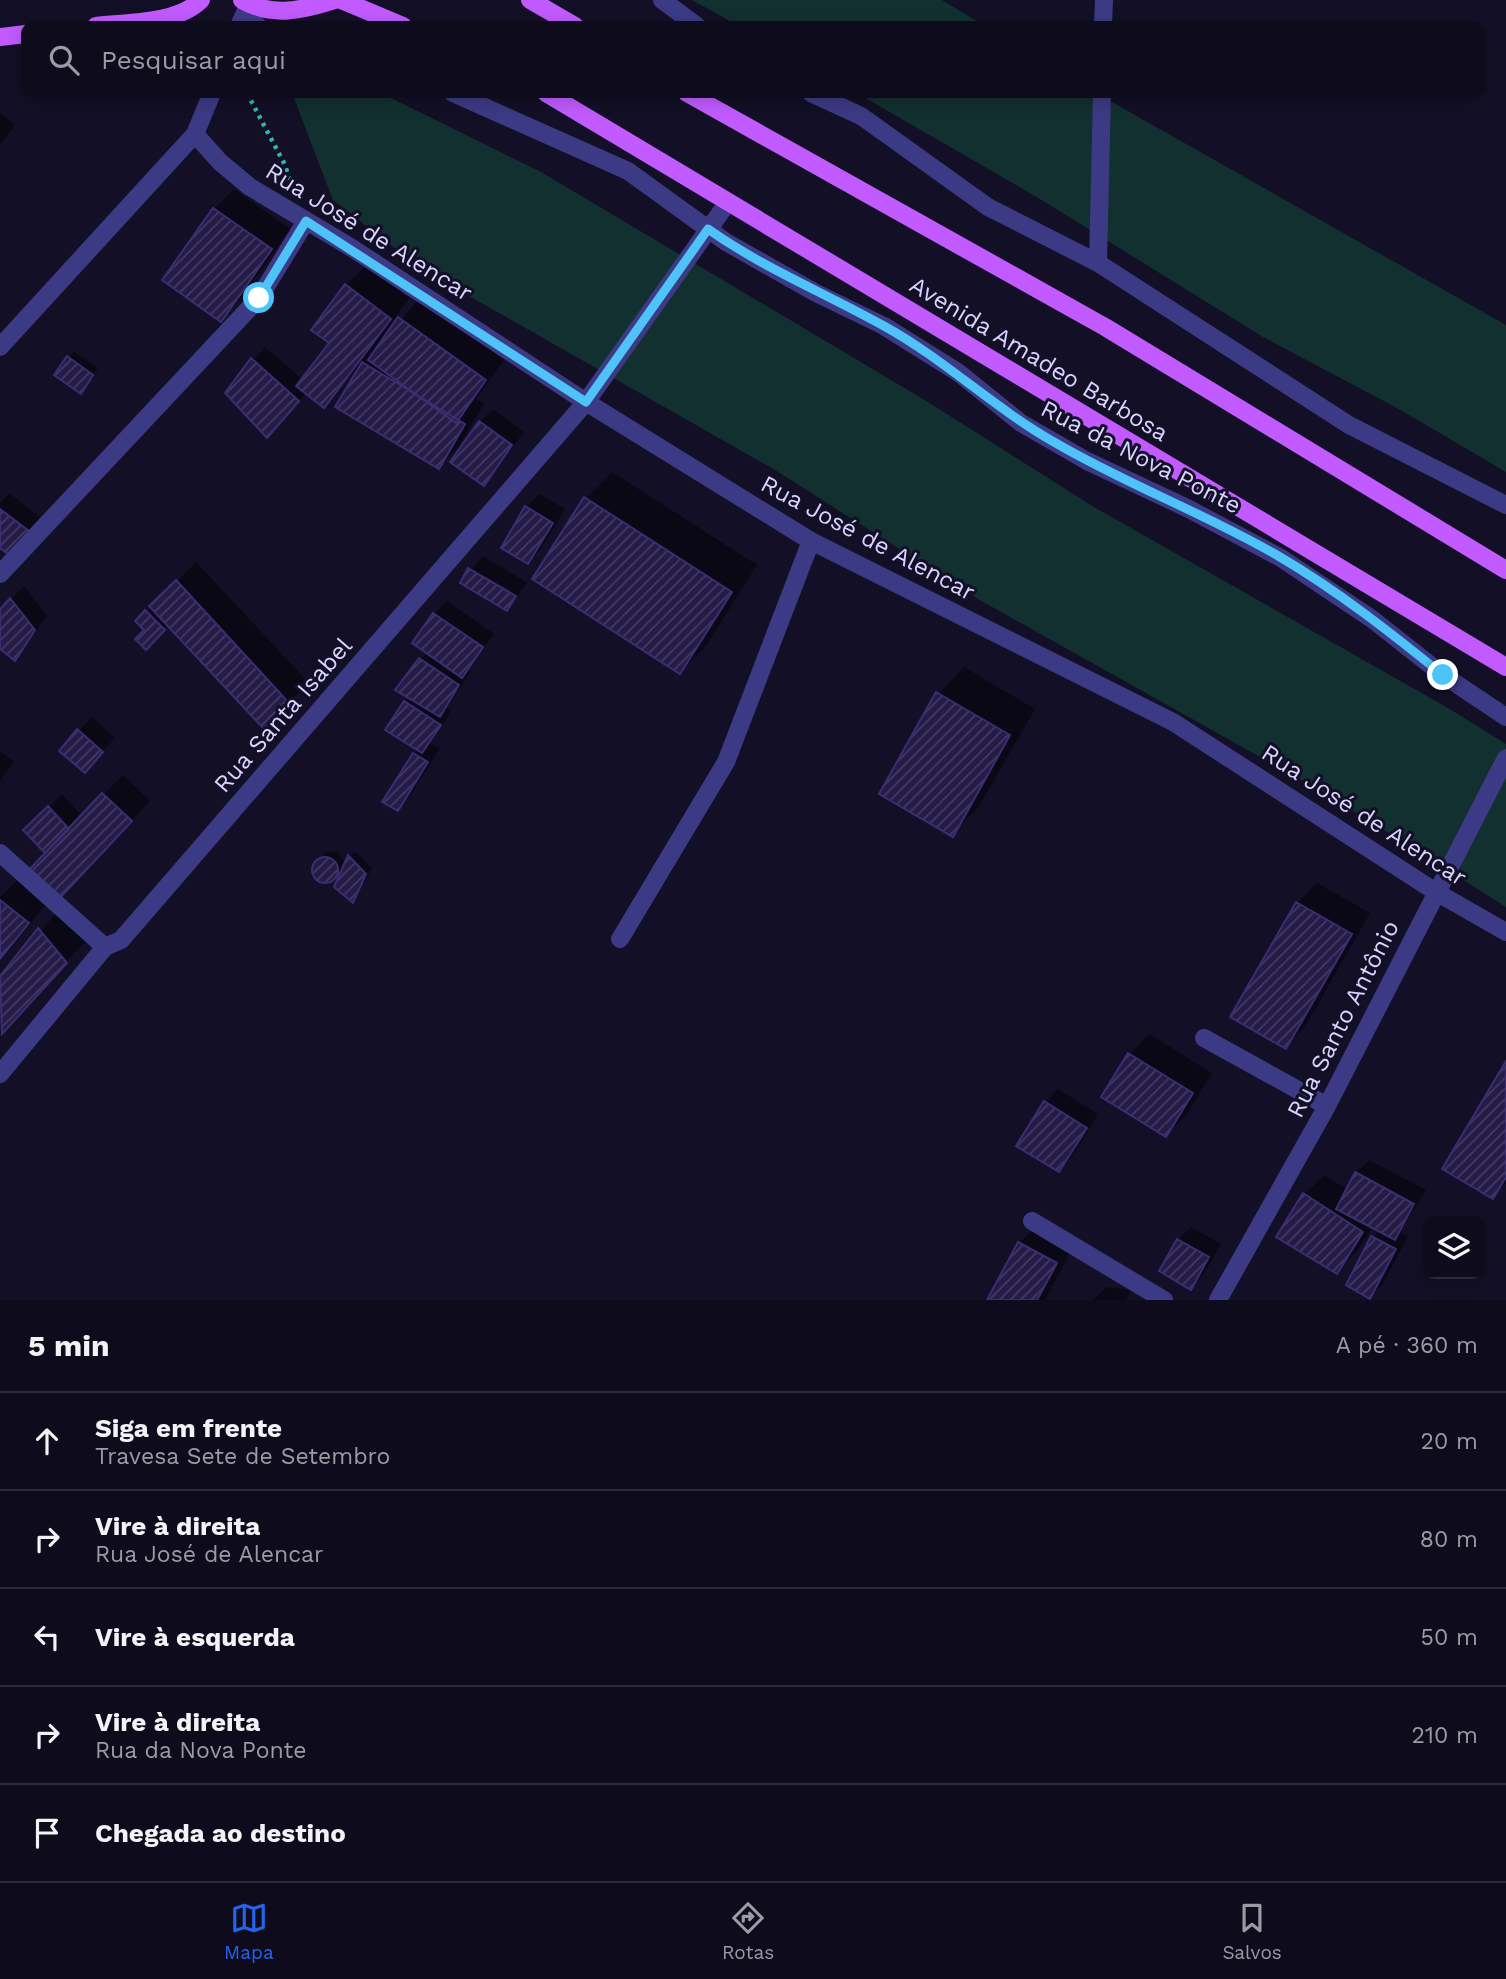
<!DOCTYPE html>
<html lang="pt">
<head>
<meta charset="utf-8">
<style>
	body { margin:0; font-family:"Work Sans",sans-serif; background:#1c1929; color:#f1f3f6 }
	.controls { position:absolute; right:21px; bottom:21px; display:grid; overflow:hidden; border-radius:14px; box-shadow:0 4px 18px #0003 }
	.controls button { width:63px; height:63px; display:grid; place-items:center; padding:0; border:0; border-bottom:2px solid #2e2b3b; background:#0e0b1c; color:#f1f3f6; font:35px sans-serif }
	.stop { position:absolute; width:21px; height:21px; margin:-16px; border:5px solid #4fc3f7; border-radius:50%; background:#fff }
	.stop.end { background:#4fc3f7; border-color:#fff; box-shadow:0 2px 7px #0008 }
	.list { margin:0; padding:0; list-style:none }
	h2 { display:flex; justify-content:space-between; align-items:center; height:91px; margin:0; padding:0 28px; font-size:30px }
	h2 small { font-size:23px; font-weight:400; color:#9b9ba3 }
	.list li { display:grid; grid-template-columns:46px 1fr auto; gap:21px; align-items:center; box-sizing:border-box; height:98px; padding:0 28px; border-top:2px solid #2e2b3b }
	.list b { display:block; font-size:26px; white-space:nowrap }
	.list p { margin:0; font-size:23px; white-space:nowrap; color:#9b9ba3 }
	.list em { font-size:23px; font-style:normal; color:#9b9ba3 }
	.icon { flex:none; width:38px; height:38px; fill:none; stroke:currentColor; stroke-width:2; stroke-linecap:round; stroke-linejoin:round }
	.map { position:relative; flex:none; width:1506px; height:1300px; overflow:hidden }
	.search { position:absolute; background:#0e0b1c; box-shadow:0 4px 18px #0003; left:21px; right:21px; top:21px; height:77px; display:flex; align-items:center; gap:18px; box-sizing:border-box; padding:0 24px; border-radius:14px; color:#9b9ba3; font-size:26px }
	.sheet { height:581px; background:#0e0b1c }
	nav { display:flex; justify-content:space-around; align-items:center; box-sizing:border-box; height:98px; border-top:2px solid #2e2b3b; background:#0e0b1c; font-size:19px; color:#9b9ba3 }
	nav a { display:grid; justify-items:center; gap:4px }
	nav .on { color:#2563eb }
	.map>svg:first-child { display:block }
	.park { fill:#12302f }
	.shadow { fill:#0007 }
	.building { fill:url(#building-hatch); stroke:#3b2d73; stroke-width:2 }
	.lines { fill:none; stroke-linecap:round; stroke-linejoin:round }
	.path { stroke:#2fb8b0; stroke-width:4.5; stroke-dasharray:3.5 5; stroke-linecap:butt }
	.minor { stroke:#3d3a85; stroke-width:18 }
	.major { stroke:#c25bff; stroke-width:18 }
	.route { stroke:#4fc3f7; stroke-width:9 }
	.labels { text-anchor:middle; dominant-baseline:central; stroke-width:6; stroke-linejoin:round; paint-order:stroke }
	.street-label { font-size:24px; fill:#d9d4ff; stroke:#130f26 }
</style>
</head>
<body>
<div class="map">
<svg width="1506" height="1300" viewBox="0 0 1506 1300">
	<defs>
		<pattern id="building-hatch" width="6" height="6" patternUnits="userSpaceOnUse" patternTransform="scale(1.75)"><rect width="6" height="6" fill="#241b47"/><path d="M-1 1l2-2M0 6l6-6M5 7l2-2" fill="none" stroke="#433b63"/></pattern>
	</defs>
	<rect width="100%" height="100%" fill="#130f26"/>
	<path class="park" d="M692,0h250l43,26h-246z
		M292,93h89l160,79 387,230 166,105 354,201 58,36v163l-178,-112 -350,-196 -203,-129 -355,-202 -87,-68z
		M857,93h239l410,232v147l-109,-64 -134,-71 -223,-138z"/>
	<path class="shadow" d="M0,113l15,12 -15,20z
		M234,189l56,40 -50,71 -19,20 -7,-111z
		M366,266l43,32 -45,64 55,-63 85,61 -28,39 8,5 -26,43 -19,20 -80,-101 -35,39 -17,-13 -27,30 -27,-62 12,-13 38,33 28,-37 15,-58z
		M74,352l24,16 -17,23 -13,-33z
		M493,409l31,23 -40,51 -4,-61z
		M612,472l145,93 -51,81 -26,26 -146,-93 52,-81z
		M9,493l32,25 -18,22 -23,6v-43z
		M539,494l26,15 -24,40 -13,13 -2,-55z
		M483,556l44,27 -20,26 -45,-27z
		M196,562l113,121 -45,43 -95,-102 -23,23v-17l-9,-9z
		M24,586l23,30 -32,43 -15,-12v-36z
		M447,601l47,33 -26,35 3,2 -24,37 5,3 -22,32 10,5 -30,48 -12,13 16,-55 5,-5 -14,-47 5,-5 10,-38 8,-7 6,-38z
		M964,667l71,42 -57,99 -26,26 -14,-140z
		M92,717l23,21 -18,20 -36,-7z
		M0,751l14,11 -14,19z
		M123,775l27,26 -73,78 -17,-39 -35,-10 37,-36 20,22z
		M355,851l17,17 -19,33 -8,-36 -15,15 -11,-1 -5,-14 12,-13h11l9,11z
		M18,879l29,24 -47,59v-65z
		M1317,883l53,30 -65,114 -20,20 12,-144z
		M59,910l26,32 -83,89 -2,-30 5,-4 -5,-5v-14z
		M1149,1034l63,39 -26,42 -20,20 -62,-38 26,-43z
		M1506,1064v119l-14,14z
		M1058,1089l40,25 -26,43 -13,13 -14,-68z
		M1369,1160l57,30 -26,42 8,4 -25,48 -13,13 3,-60 7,-7 -7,-4 -17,26 -20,19 -31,-77 19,-19 24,15 8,-17z
		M1039,1224l36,19 -30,57h-56l30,-57z
		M1191,1227l30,17 -17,30 -13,13 -13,-47z
		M1106,1287l25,3 -5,10h-33z"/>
	<path class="building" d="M213,208l59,41 -51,73 -59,-42z
		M345,284l46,35 -67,89 -28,-22 33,-43 -18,-13z
		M398,317l88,63 -30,43 -88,-63z
		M67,356l26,19 -12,19 -27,-19z
		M251,358l48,43 -32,37 -42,-45z
		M362,362l103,62 -26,45 -104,-62z
		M479,421l33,24 -28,41 -34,-24z
		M584,497l148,95 -52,82 -148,-95z
		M525,506l28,17 -25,41 -27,-16z
		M0,509l29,22 -19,25 -10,-8z
		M468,568l48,28 -9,15 -47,-28z
		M176,580l114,124 -26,25 -115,-123z
		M10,598l25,32 -20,31 -15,-12v-40z
		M145,610l20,20 -19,20 -11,-11 9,-9 -9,-9z
		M433,613l50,34 -21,31 -50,-35z
		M419,658l40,27 -19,32 -45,-27z
		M936,692l74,43 -57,102 -74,-43z
		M404,701l37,24 -19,28 -37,-23z
		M77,729l26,23 -18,21 -26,-22z
		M413,753l15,9 -30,49 -16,-9z
		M102,793l30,28 -75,80 -30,-29z
		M48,806l21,23 -24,24 -22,-23z
		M348,855l18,19 -13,29 -19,-16z
		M312 870a13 13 0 1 1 26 0a13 13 0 1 1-26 0Z
		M0,900l29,23 -29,36z
		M1296,902l56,32 -66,115 -56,-32z
		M38,928l29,35 -65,71 -2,-58z
		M1128,1053l65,40 -27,44 -65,-40z
		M1506,1061v116l-13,22 -51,-30z
		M1044,1101l43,27 -28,44 -43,-26z
		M1355,1172l59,32 -19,36 -59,-31z
		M1303,1193l60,39 -26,42 -61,-37z
		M1371,1236l25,13 -26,50 -24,-14z
		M1177,1239l32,18 -18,33 -32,-19z
		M1018,1242l39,21 -20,37h-50z"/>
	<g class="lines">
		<path class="path" d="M247,93l38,72 6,20"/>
		<path class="minor" d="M662,0l35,26
			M241,21l17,5
			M239,26l10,-22
			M1103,26l1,-26
			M212,93l-17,41 25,28 30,25 102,61 234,154 225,139 362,181 263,170 70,40
			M453,93l175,78 98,71 90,51 68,33 75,47 62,50 66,38 102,48 92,49 91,61 71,56 63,42
			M811,93l50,23 127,91 110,56 251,162 157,80
			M1098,263l4,-170
			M0,347l195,-213
			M0,574l259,-276 47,-77
			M0,853l105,94
			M620,939l106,-177 85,-221
			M1204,1038l123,68
			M0,1074l105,-127 16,-7 465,-538 142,-200
			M1032,1221l132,79
			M1218,1300l109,-194 179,-348"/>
		<path class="major" d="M242,0c30,18 62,10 93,0
			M341,0l62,26
			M530,0l45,26
			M96,26c33,-4 81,-2 105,-26
			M0,37l26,-3
			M546,93l960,574
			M687,93l418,234 401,243"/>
	</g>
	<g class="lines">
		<path class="route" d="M259,298l47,-77 280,181 122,-173c55,39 117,64 176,97 60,33 110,82 170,116 73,43 153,72 226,115 58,34 111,76 163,118"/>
	</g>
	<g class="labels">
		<g class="street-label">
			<text transform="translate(369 232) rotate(32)">Rua José de Alencar</text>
			<text transform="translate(1039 359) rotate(31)">Avenida Amadeo Barbosa</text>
			<text transform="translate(1141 457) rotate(27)">Rua da Nova Ponte</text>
			<text transform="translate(868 538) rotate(28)">Rua José de Alencar</text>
			<text transform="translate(283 715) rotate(-49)">Rua Santa Isabel</text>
			<text transform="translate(1364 815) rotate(33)">Rua José de Alencar</text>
			<text transform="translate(1343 1019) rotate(-63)">Rua Santo Antônio</text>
		</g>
	</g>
</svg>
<div class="controls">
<button><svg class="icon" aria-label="layers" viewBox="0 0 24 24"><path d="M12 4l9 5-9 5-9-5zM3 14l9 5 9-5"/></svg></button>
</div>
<div class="stop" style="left:259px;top:298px"></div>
<div class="stop end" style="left:1443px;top:675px"></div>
<div class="search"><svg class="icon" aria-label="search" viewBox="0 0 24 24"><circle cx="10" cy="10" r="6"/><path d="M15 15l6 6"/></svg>Pesquisar aqui</div>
</div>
<section class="sheet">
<h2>5 min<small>A pé · 360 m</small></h2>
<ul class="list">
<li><svg class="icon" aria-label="ahead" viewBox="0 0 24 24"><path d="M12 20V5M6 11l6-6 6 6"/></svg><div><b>Siga em frente</b><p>Travesa Sete de Setembro</p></div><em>20 m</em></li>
<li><svg class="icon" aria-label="right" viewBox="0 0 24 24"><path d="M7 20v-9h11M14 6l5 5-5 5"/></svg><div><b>Vire à direita</b><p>Rua José de Alencar</p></div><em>80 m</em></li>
<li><svg class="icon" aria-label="left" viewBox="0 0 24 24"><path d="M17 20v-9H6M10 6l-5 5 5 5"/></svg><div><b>Vire à esquerda</b></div><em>50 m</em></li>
<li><svg class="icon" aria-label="right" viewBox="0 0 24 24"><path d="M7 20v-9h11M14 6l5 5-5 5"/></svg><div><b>Vire à direita</b><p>Rua da Nova Ponte</p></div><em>210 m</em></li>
<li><svg class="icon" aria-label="arrive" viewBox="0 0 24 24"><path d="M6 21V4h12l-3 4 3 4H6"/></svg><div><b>Chegada ao destino</b></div></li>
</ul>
</section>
<nav>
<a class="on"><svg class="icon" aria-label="map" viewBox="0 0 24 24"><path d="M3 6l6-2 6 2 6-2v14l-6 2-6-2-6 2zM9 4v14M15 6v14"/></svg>Mapa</a>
<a><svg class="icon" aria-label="directions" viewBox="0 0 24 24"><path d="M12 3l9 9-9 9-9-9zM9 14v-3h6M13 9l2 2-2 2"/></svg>Rotas</a>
<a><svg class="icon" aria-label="saved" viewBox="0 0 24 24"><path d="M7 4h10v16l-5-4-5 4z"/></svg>Salvos</a>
</nav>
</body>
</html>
